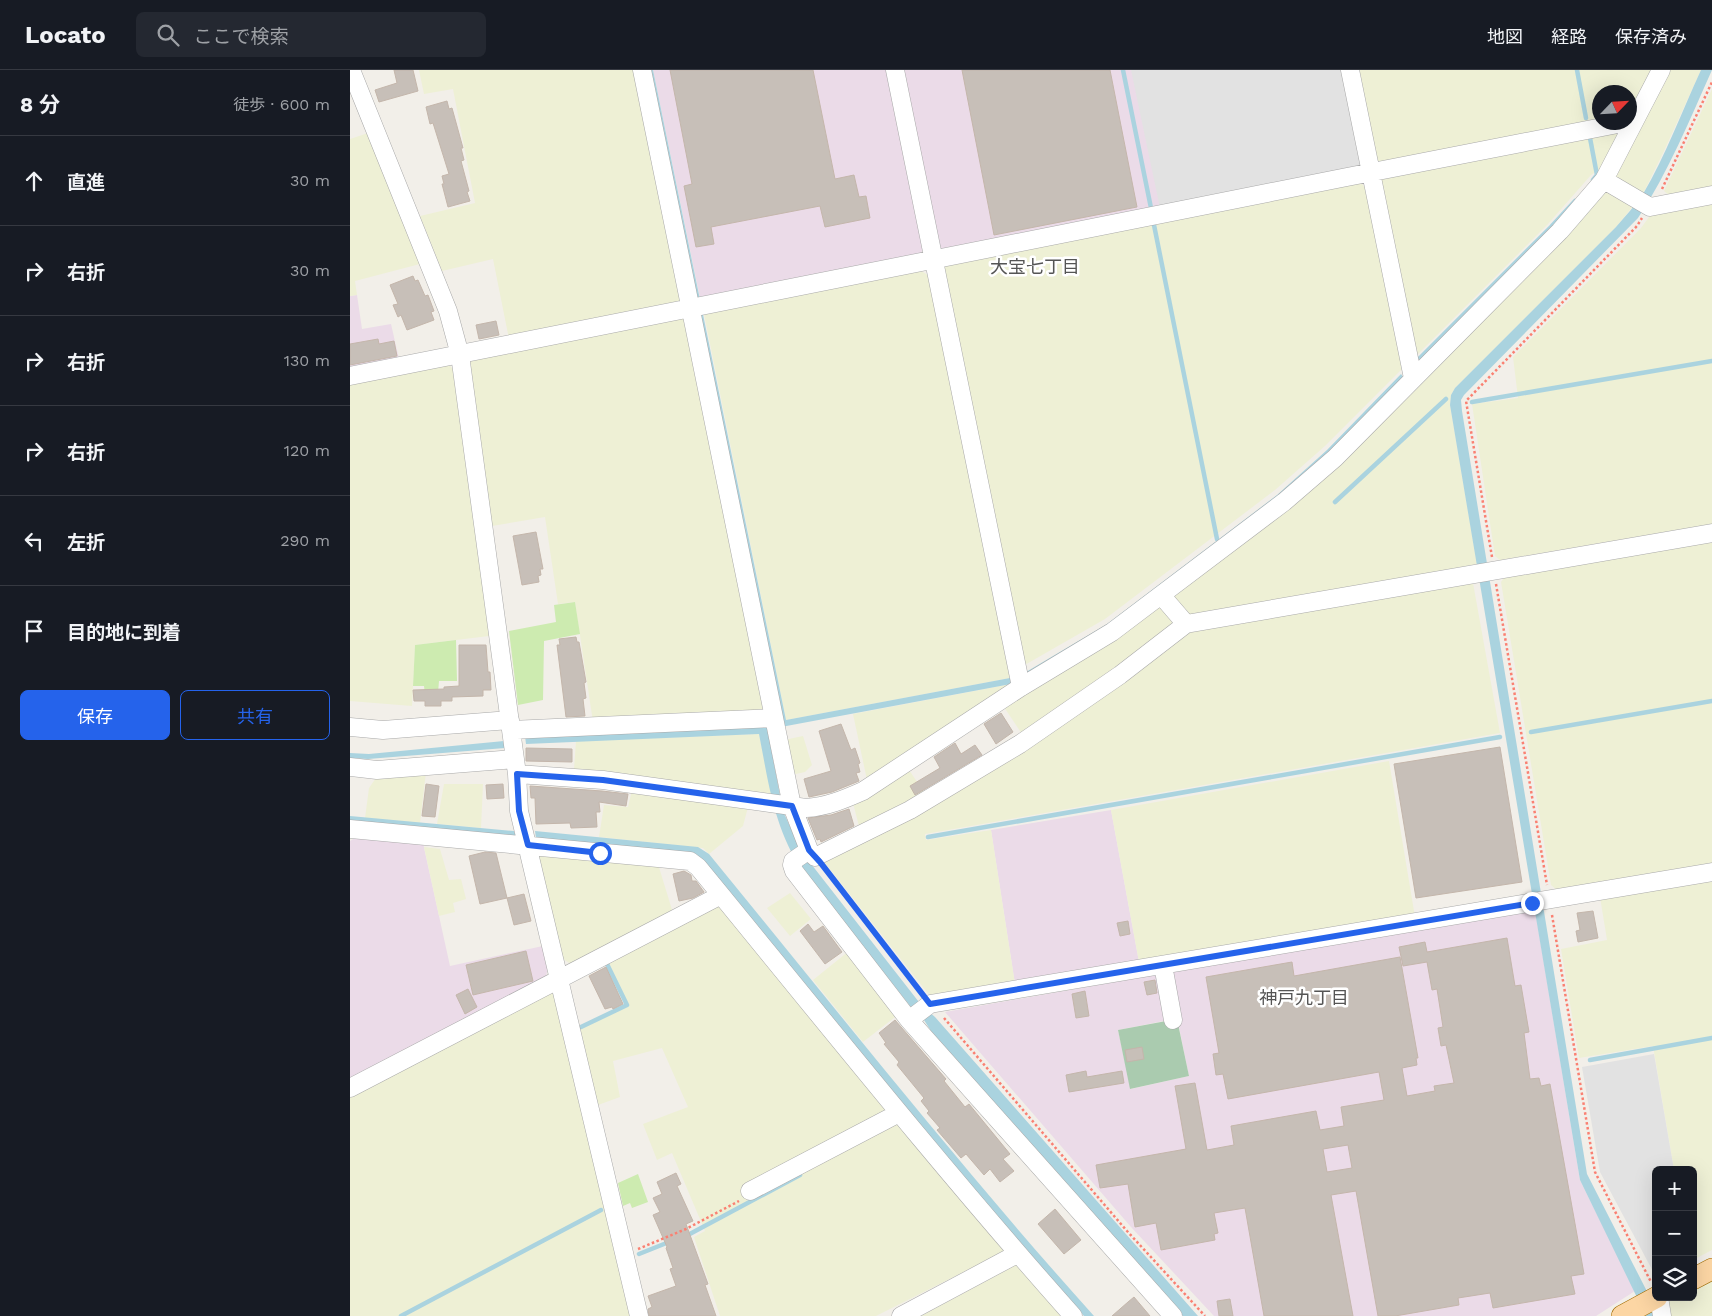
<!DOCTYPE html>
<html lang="ja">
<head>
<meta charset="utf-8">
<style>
	body { margin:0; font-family:"Work Sans","Noto Sans JP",sans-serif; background:#242831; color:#f1f3f6 }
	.controls { position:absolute; right:15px; bottom:15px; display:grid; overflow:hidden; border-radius:8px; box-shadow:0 5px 20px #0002 }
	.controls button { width:45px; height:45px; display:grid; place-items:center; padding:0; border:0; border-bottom:1px solid #363941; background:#171b24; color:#f1f3f6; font:25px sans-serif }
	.compass { position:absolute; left:1242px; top:15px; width:45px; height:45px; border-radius:50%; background:#171b24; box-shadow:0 5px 20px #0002; rotate:65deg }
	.stop { position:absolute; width:15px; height:15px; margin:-11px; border:4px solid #2563eb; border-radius:50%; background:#fff }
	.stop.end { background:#2563eb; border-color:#fff; box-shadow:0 1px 5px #0008 }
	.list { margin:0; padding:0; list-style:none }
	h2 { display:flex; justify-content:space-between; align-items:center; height:65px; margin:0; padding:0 20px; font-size:21px }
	h2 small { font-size:16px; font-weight:400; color:#9ea1a6 }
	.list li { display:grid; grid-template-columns:32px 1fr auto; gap:15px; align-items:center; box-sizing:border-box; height:90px; padding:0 20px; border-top:1px solid #363941 }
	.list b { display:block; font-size:19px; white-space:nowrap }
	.list em { font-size:16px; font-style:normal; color:#9ea1a6 }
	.actions { display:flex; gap:10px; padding:15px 20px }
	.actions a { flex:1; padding:11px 0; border:1px solid #2563eb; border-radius:8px; text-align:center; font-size:18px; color:#2563eb }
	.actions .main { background:#2563eb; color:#fff }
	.icon { flex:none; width:28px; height:28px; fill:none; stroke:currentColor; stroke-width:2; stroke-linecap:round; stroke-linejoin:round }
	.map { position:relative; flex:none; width:1362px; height:1246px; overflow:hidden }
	header { display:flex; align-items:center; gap:30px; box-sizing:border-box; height:70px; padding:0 25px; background:#171b24; border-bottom:1px solid #363941 }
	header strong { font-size:24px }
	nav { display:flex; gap:28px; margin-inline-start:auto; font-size:18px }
	.search { width:350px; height:45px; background:#242831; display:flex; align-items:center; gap:12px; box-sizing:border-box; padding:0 18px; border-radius:8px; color:#9ea1a6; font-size:19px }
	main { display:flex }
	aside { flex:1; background:#171b24 }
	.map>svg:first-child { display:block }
	.industrial { fill:#ebdbe8 }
	.farmland { fill:#eef0d5 }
	.grass { fill:#cdebb0 }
	.cemetery { fill:#aacbaf }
	.parking { fill:#e2e2e2 }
	.water { fill:#aad3df }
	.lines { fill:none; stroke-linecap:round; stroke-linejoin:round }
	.stream { stroke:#aad3df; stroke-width:4.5 }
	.building { fill:#c7bfb8; stroke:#c4b6ab; fill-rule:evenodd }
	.minor-casing { stroke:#a9a9a9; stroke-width:19 }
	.major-casing { stroke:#a06b00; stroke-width:22 }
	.path { stroke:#fa8072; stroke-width:2.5; stroke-dasharray:2.5 2.5; stroke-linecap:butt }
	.minor { stroke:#fff; stroke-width:18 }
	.major { stroke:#fcd6a4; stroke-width:21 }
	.route { stroke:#2563eb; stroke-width:6 }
	.labels { text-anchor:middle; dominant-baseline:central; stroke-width:5; stroke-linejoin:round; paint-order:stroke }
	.neighbourhood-label { font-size:18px; fill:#555; stroke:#fff }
</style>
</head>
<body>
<header>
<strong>Locato</strong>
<div class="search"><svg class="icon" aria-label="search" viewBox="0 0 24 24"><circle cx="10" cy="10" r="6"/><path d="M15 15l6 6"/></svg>ここで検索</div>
<nav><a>地図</a><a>経路</a><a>保存済み</a></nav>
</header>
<main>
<aside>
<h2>8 分<small>徒歩 · 600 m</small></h2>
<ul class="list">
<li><svg class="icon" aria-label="ahead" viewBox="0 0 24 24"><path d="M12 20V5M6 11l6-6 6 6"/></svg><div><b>直進</b></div><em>30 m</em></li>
<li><svg class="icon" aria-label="right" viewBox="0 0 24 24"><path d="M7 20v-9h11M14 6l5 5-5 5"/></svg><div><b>右折</b></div><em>30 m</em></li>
<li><svg class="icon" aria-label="right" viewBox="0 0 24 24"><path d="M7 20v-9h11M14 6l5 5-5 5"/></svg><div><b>右折</b></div><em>130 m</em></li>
<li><svg class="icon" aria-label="right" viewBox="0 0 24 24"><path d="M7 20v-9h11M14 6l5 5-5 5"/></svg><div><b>右折</b></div><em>120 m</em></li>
<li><svg class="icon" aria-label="left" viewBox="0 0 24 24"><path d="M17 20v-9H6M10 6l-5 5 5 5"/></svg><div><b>左折</b></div><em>290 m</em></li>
<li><svg class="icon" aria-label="arrive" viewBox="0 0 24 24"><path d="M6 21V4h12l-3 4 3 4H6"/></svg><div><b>目的地に到着</b></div></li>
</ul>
<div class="actions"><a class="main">保存</a><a>共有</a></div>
</aside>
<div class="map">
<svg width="1362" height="1246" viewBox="0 0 1362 1246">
	<rect width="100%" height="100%" fill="#f2efe9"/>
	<path class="industrial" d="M303,0h235l36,178 -5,8 -219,42z
		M553,0h440l15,99 -414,82 -6,-5z
		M7,225l5,34 29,-5 8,35 -49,10v-73z
		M761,740l28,152 -124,22 -24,-154z
		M10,765l63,8 27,123 93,-20 5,20 -2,11 -196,103v-239z
		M1185,840l45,270 55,111 -39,25h-382l-83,-89 -186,-215 215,-38 9,46 -51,10 13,59 58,-13 -21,-103z"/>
	<path class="farmland" d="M69,0h217l48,231 -175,38 -16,-80 -51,12 -22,-55 55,-13 -22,-114 -29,5z
		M1004,0h301l-25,43v-21h-30l-1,29 -220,44 -7,-5z
		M1315,0h36l-37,81 -21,43 -30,-13z
		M1362,19v99l-42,8 -6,-5z
		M1268,60v4l-19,36 -8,5 -43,49 -135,135 -36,-178 5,-6z
		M18,63l52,131 -65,17 2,14 -7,1v-157z
		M1010,112l5,5 37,182 -77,77 -50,44 -170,129 -82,47 -81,-396 4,-5z
		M1259,117l25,18 -18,22 -161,161 -4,7 -1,10 27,159 -289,56 -21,-22 121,-92z
		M1362,132v322l-212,36 -5,-4 -23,-152 46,-6 -5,-41 128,-129 8,-11 5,-4z
		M571,201l7,4 82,403 -224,42 -82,-406z
		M332,246l5,3 79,392 -173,11 -18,-120 -17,2 -13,-87 -53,9 -23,-162 6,-7z
		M98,294l7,7 34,265 -74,9 -3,61 -62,-5v-317z
		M1362,471v326l-153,25 -8,-7 -50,-303 5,-7z
		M1123,513l27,150 -575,101 1,6 65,-10 24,154 -85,12 -108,-137 360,-227z
		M812,531l17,19 -155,117 -20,-30z
		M661,614l-144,96 -14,-66z
		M409,664l13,61 -198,-25 2,-29z
		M453,666l9,29 -7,7 -14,3 -7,-35z
		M1039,691l26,156 -276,45 -28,-152z
		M559,700l17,25 -66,35 -7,-27z
		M76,702l-6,51 -55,-5 4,-30 9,-13z
		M94,714h39l-2,44 -44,-4z
		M282,720l116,17 -5,19 -34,28 -6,-6 -104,-11 5,-32 24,2z
		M74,777l16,2 9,31 12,-1 5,20 -13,4 2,9 -16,4z
		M188,785l120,9 15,49 -102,51 -8,-5z
		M1362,808v372l-19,10v-90h-19l-21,-124 -74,12 -18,-109 46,-9 -7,-43z
		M440,823l21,26 -21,17 -23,-28z
		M369,834l288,346 -131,66h-156l-26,-79 11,-6 -33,-78 -15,7 -14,-36 45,-17 -26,-59 -49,13 7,36 -22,8 -19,-76 50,-24 -21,-43z
		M499,881l50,63 -36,28 -50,-62z
		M200,922l4,2 77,322h-281v-218z
		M668,1194l46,52h-143z
		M1362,1210v36h-45l1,-14 9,-5h16v-8z"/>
	<path class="grass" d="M225,532l5,32 -36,7 -1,59 -25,5 -9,-74 47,-9 -2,-17z
		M106,570l1,41h-18l-1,12 -13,1 -1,-8h-11l2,-41z
		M288,1104l10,28 -16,6 -2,-5 -7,3 -5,-23z"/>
	<path class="cemetery" d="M827,949l12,57 -59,13 -12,-59z"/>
	<path class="parking" d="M781,0h212l20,92 -5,7 -198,39z
		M1304,984l20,116h-18v107l-56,-105 -18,-105z"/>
	<path class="water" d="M298,0h5l133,650 224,-42 1,6 -230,43z
		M1351,0h11c-22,49 -44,103 -74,148l-174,177 -3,5 1,11 125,763 70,137 1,5h-12l-66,-136 -130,-775 1,-10 4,-7 161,-161c9,-11 19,-21 27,-33 23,-39 39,-83 58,-124z
		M1051,304l3,4 -74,75 -50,45 -170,129 -82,49 -2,-4 81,-48 170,-129 50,-45z
		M417,657l16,84 18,40 121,155 13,11 263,299h-15l-252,-285 -7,-11 -10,-9 -116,-147c-25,-42 -30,-84 -39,-130l-233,10 -1,-8z
		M154,671l1,7 -137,11 -18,-1v-5l19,1z
		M0,746l164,15 2,5 -166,-15z
		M185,761l163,16 11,7c127,155 251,313 385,462h-10l-113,-128 -270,-328 -165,-22z"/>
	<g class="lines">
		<path class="stream" d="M773,0l28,138
			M1227,0l9,48
			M1240,68l7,37 -4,5
			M804,155l63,314
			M1067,291l134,-134 24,-26
			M1122,332l240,-41
			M985,432l111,-103
			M1181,662l181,-31
			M578,767l572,-100
			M231,957l46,-22 -20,-41
			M1240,990l122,-22
			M336,1166l114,-61
			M289,1184l30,-12
			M51,1246l200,-106"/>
	</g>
	<path class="building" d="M44,0h19l5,21 -39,11 -4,-12 22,-7z
		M320,0h143l22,109 19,-4 5,22 7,-1 4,22 -45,9 -5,-21 -109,21 3,17 -18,3 -12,-61 8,-2z
		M612,0h148l27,137 -143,28z
		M97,31l2,8 3,-1 11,40h-2l3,12 -3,1 8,30 -2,1 3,9 -22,6 -6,-23h2l-2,-8 7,-2 -16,-51 -3,1 -4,-17z
		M63,206l2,5 3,-1 7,16 3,-1 6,16 -3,1 3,8 -27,10 -6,-15 -3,2 -5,-12 5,-1 -8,-19z
		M146,251l3,14 -20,4 -3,-14z
		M28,269l1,5 15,-3 3,15 -47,9v-21z
		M186,462l7,37h-3l1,6 -3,1 1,6 -17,3 -9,-49z
		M226,567l1,5h2l7,40 -2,1 2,15 -3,1 2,17 -19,1 -9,-72h3l-1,-6z
		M109,575h27l2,27h2l1,18h-8v6l-31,1v4h-11v5h-16v-5h-11l-1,-11 31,-1v-2l15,-1z
		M651,643l12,19 -17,12 -12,-20z
		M491,654l10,26 4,-2 5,15 -2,1 2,8 -4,1 3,8 -27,11 -23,5 -5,-18 27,-8 -12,-40z
		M605,673l6,11 14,-9 7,10 -67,40 -5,-9 30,-18 -6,-11z
		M1150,677l22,135 -106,16 -22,-134z
		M176,678l46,1v13l-46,-1z
		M76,714l13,2 -4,31 -13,-1z
		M153,714l1,14 -17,1 -1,-14z
		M180,716l72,5 26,3 -2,12 -27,-4 1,10h-4l1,15 -26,1 -1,-5 -34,1 -1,-26h-4z
		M499,739l5,17 -33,16 -1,-3 -3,1 -9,-22 23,-3z
		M135,782l11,1 11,45 -27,6 -11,-48z
		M334,801l7,4 1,6h4l8,11 -11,6 -14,3 -6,-27z
		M174,824l7,27 -17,4 -7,-27z
		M1243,841l5,27 -20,4 -2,-11 4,-1 -3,-17z
		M778,851l2,13 -10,2 -3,-13z
		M458,854l6,8 9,-6 19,26 -17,12 -25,-33z
		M1157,868l8,48 6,-1 8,47 -5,1 6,46 9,-1 2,8 9,-2 34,190 -13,2 4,18 -82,14 -3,-15 -32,5 1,7 -64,11h-17l-22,-125 -25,4 22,121h-89l-19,-108 -31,5 4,20 -4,1 1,6 -54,10 -5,-27 -21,4 -7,-43 -28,4 -4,-23 90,-16 -11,-63 20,-3 12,67 27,-5 -3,-19 85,-15 4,19 24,-4 -3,-19 43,-7 -5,-28 -151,27 -5,-25 -7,1 -3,-21 6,-1 -13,-76 86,-15 2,14 106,-19 18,101h-2l1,7 -15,3 5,28 28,-5 -1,-5 20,-3 -8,-38 -5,1 -3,-18 5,-1 -6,-38 -5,1 -5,-28 -24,4 -4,-19 26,-5 2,10zM998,1075l4,23 -25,4 -4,-23z
		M176,881l7,30 -60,14 -7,-30z
		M256,897l17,37 -10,5 -1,-2 -7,2 -16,-33z
		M805,910l2,13 -10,2 -3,-13z
		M118,919l9,18 -12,7 -9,-19z
		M735,921l4,25 -13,2 -4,-24z
		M545,950l51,59 -2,2 21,26 4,-3 41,50 -7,5 11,12 -14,11 -10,-13 -6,6 -18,-21 -5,4 -24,-28 3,-2 -13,-15 2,-2 -8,-10 3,-3 -27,-33 2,-3 -15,-18 2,-1 -7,-10z
		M792,977l2,12 -17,3 -2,-12z
		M736,1001l1,6 35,-6 2,12 -55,9 -3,-17z
		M326,1103l5,11 -4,2 16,35 -7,3 22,60 -3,1 11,31h-67l-1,-7 4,-2 -4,-11 28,-10 -6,-17 3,-1 -7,-20 1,-1 -14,-32 7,-3 -7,-14 9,-4 -5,-12z
		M705,1139l26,31 -17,14 -26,-30z
		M784,1227l16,19h-38l16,-14z
		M880,1229l3,17h-14l-2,-15z"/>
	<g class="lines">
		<g class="minor-casing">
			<path id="minor" d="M1,0l97,241 12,44 57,419 2,37 120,505
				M292,0l150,736 17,44 -16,11 -1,4 2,6 115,149 264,296
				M545,0l126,617
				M1000,0l63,308
				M1254,110l46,27 62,-12
				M0,306l997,-199 281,-55
				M811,525l25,29
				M0,657l33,3 127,-10
				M161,660l263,-12
				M0,697l27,3 138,-11
				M167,704l86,6 203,28c20,-1 39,-9 57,-17l158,-104 91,-55 172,-130 51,-44 225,-227 44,-51 57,-110
				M0,759l340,32 8,6 23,28c116,142 230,284 352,421
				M459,780l6,7 95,-47 110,-66 100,-69 66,-51 526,-91
				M813,895l10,55
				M559,950l21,-16 782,-132
				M0,1018l371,-193
				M400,1121l149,-78
				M1309,1227l3,19
				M551,1246l116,-62"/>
		</g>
		<g class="major-casing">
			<path id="major" d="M1343,1209l19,-10
				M1272,1246l35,-19"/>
		</g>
		<path class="path" d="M1312,119l50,-107
			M1142,487l-26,-156 171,-175 5,-8
			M1146,514l51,301
			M476,799l94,123
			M1202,845l43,257 56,110
			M594,948l183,213 78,85
			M288,1179l48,-20 53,-28"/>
		<use href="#minor" class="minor"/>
		<use href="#major" class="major"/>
	</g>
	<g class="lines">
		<path class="route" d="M250,783l-72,-8 -9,-34 -2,-37 86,6 189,26 17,44 11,12 110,142 602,-101"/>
	</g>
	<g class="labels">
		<g class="neighbourhood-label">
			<text x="685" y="196">大宝七丁目</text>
			<text x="954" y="927">神戸九丁目</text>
		</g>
	</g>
</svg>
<div class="controls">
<button>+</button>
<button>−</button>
<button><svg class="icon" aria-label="layers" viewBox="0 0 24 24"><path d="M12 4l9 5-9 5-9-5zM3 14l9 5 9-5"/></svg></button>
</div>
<svg class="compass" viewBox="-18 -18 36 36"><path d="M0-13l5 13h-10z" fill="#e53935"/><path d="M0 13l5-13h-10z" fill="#9ea1a6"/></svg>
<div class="stop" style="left:250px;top:783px"></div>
<div class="stop end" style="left:1182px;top:833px"></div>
</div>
</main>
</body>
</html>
